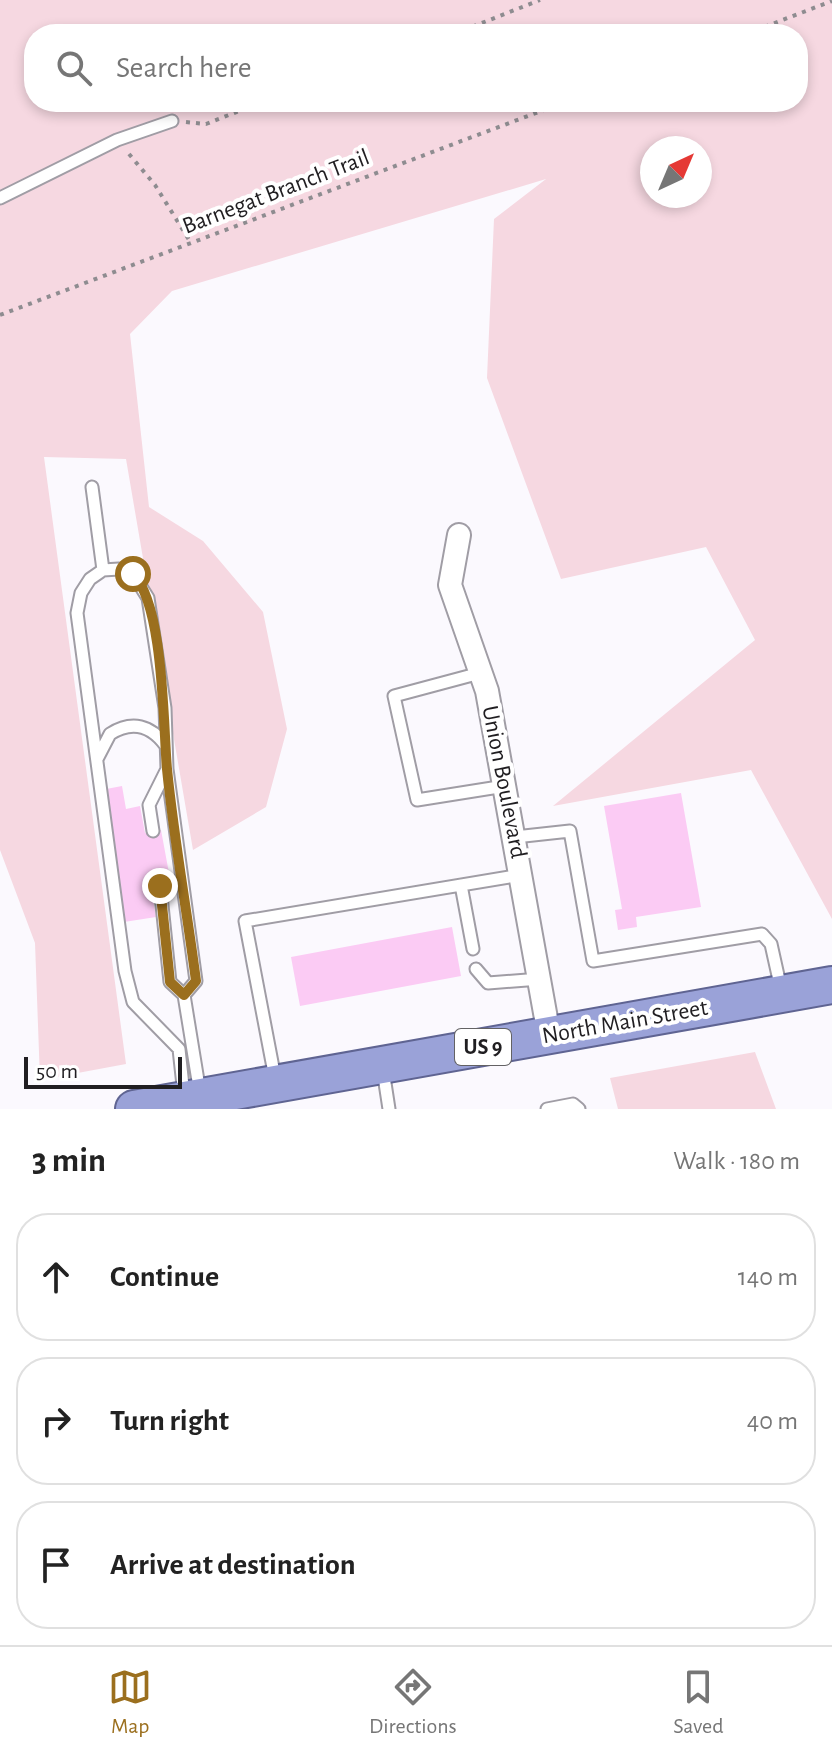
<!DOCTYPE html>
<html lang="en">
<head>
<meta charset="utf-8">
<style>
	body { margin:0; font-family:"Alegreya Sans",sans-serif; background:#f2f2f2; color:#222 }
	.compass { position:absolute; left:640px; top:136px; width:72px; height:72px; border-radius:50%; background:#fff; box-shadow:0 4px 12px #0003; rotate:44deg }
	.scale { position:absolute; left:24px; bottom:20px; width:158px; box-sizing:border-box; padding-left:8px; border:4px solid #201e21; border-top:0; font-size:22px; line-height:28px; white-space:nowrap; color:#201e21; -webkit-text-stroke:6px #fff; paint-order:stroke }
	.stop { position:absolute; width:24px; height:24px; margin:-18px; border:6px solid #9b6f1e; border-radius:50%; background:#fff }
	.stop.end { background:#9b6f1e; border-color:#fff; box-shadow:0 2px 8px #0008 }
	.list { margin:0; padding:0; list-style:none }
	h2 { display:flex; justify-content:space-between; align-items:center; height:104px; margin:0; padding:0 32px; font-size:34px }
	h2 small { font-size:26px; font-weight:400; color:#767676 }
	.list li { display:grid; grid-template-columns:52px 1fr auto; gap:24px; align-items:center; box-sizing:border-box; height:128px; margin:0 16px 16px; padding:0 16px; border:2px solid #e0e0e0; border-radius:32px }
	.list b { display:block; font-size:30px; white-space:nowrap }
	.list em { font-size:26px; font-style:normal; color:#767676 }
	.icon { flex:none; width:44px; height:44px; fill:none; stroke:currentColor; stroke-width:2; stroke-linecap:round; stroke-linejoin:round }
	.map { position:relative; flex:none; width:832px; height:1109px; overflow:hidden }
	.search { position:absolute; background:#fff; box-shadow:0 4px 12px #0003; left:24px; right:24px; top:24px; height:88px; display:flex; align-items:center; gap:20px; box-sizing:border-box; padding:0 28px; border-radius:32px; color:#767676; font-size:30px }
	.sheet { height:536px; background:#fff }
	nav { display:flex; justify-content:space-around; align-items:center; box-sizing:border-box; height:112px; border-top:2px solid #e0e0e0; background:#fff; font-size:22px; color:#767676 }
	nav a { display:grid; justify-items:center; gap:4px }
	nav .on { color:#9b6f1e }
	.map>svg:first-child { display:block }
	.green { fill:#f6d8e1; fill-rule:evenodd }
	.building { fill:#fbcbf4 }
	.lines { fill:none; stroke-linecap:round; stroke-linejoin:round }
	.service-casing { stroke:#a09da5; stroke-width:15 }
	.minor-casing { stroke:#a09da5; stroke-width:26 }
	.trunk-casing { stroke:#5f6492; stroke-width:40 }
	.path { stroke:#8e8c90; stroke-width:4; stroke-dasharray:4 6; stroke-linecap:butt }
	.service { stroke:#fff; stroke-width:11 }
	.minor { stroke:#fff; stroke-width:22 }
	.trunk { stroke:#9aa2d8; stroke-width:36 }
	.route { stroke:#9b6f1e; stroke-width:10 }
	.labels { text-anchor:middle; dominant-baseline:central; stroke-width:8; stroke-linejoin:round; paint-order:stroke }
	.shield { fill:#fff; stroke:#636264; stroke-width:2 }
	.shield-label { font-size:22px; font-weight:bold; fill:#201e21 }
	.street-label { font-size:24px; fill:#201e21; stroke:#fff }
</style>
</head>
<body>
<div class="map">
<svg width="832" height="1109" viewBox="0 0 832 1109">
	<rect width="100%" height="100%" fill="#fbf9fe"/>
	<path class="green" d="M0,0h832v919l-81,-149 -198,36 202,-166 -49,-93 -145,32 -74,-201 7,-159 52,-40 -374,112 -42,43 19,173 54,34 60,71 24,117 -21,78 -73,43 -67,-391 -82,-2 82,607 -86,16 -5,-137 -35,-93zM34,34h764v68h-764zM652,148h48v48h-48z
		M755,1052l21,57h-158l-8,-31z"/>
	<path class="building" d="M122,786l4,23 14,-3 5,27 16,-3 10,54 -20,4 5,29 -32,5 -23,-132z
		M681,793l20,114 -65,10 1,10 -19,3 -3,-20 7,-1 -18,-103z
		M452,927l9,49 -161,30 -9,-49z"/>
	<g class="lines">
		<g class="service-casing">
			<path id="service" d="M0,198l117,-58 55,-19
				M92,487l11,83
				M480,673l-86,23 23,104 88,-14
				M97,759l13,-25c22,-14 41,-9 56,12
				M153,831l-4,-26 18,-36
				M515,837l55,-6 23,130 169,-27 9,10 10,45
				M461,885l12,64
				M160,886l10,96 14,13
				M476,969l12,14 52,-4
				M383,1070l6,39
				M275,1078l-30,-157 276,-46
				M184,1095l-5,-46 -46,-47 -8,-31 -48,-358 4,-20 9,-14 13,-9 16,-1 14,5 15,24 17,110 2,61 29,212 -12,14 16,98
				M547,1109l26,-5 6,5"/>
		</g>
		<g class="minor-casing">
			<path id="minor" d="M459,535l-9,50 37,106 62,344"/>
		</g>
		<g class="trunk-casing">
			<path id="trunk" d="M134,1109l698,-124"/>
		</g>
		<path class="path" d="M454,34l86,-34
			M746,34l86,-33
			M186,122l20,2 56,-22
			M129,154l26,31 36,58
			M0,315l565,-213"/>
		<use href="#service" class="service"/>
		<use href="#minor" class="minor"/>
		<use href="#trunk" class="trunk"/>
	</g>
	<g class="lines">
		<path class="route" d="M133,574c31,31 30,150 34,195 7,71 20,142 29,212l-12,14 -14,-13 -10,-96"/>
	</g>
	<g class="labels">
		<rect class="shield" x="455" y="1029" width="56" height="36" rx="6"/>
		<g class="shield-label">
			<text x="483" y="1047">US 9</text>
		</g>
		<g class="street-label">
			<text transform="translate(276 192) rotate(-21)">Barnegat Branch Trail</text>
			<text transform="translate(504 782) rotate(79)">Union Boulevard</text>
			<text transform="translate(625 1022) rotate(-10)">North Main Street</text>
		</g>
	</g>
</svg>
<svg class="compass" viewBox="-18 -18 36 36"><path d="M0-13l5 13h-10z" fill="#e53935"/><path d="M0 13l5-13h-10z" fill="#767676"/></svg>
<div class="scale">50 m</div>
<div class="stop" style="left:133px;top:574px"></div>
<div class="stop end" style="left:160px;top:886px"></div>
<div class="search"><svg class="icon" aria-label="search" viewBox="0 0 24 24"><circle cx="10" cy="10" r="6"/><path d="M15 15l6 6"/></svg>Search here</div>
</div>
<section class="sheet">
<h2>3 min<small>Walk · 180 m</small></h2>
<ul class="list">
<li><svg class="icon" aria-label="ahead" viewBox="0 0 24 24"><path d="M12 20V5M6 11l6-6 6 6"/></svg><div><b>Continue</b></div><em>140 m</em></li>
<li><svg class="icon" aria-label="right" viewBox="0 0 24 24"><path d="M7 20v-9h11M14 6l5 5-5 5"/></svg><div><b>Turn right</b></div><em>40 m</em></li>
<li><svg class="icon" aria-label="arrive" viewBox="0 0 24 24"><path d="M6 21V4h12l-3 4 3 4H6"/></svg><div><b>Arrive at destination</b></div></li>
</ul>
</section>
<nav>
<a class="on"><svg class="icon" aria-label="map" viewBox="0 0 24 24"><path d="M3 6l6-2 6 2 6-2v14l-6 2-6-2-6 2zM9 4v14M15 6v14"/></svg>Map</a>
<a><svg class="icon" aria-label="directions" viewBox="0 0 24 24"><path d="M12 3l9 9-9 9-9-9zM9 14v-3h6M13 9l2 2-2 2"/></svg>Directions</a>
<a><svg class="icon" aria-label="saved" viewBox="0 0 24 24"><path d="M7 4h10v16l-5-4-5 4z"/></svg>Saved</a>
</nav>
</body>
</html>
